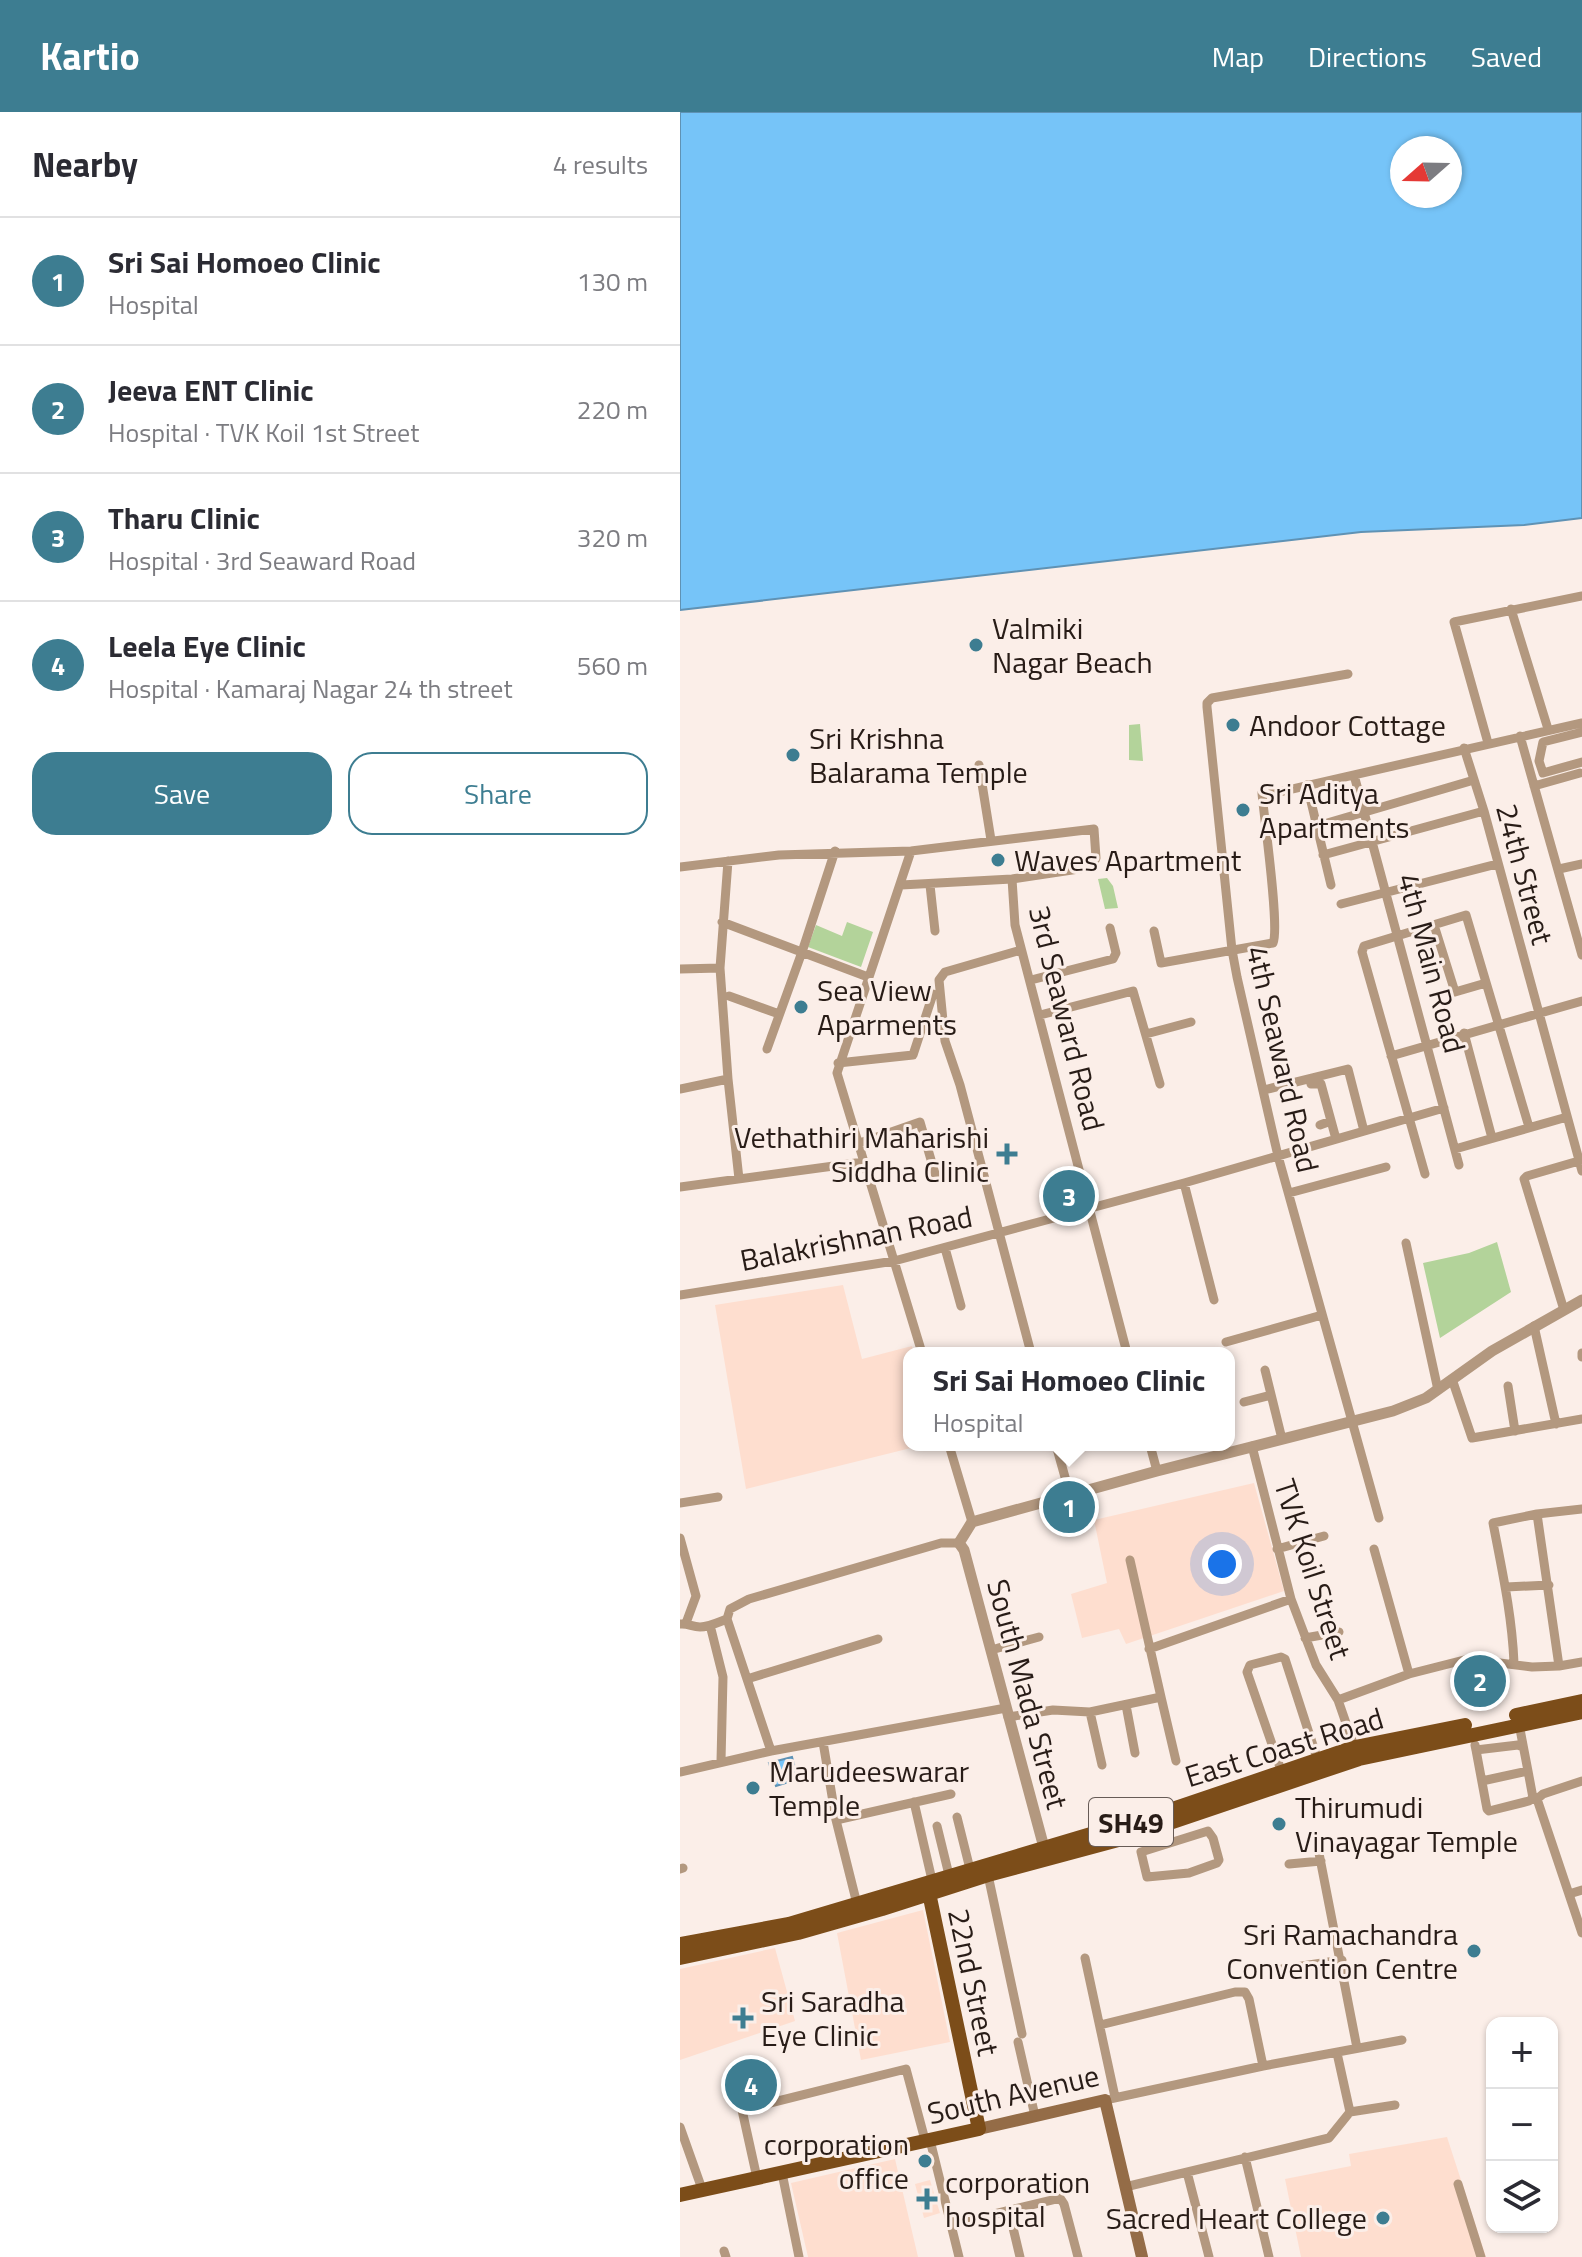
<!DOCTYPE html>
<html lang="en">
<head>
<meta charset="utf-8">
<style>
	body { margin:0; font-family:"Titillium Web",sans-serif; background:#f2f2f3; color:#2b2b33 }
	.controls { position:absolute; right:24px; bottom:24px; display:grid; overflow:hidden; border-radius:16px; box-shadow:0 2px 6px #0004 }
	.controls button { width:72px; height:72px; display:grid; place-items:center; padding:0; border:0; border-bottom:2px solid #e1e1e2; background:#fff; color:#2b2b33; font:40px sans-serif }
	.compass { position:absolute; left:710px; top:24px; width:72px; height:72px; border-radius:50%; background:#fff; box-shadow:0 2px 6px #0004; rotate:250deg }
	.you { position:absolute; left:542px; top:1452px; width:28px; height:28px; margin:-20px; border:6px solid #fff; border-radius:50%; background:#1a73e8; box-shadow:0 0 0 12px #1a73e833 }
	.badge { display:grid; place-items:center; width:52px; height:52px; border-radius:50%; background:#3d7d91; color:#fff; font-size:26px; font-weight:700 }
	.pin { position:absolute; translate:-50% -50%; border:4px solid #fff; box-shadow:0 2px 8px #0006 }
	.popup { position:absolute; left:223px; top:1235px; width:332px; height:104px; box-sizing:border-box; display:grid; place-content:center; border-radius:16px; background:#fff; filter:drop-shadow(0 2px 6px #0005); font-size:26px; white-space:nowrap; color:#7c7c81 }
	.popup b { font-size:30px; color:#2b2b33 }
	.popup::after { content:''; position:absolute; left:50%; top:100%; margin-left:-16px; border:16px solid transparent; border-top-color:#fff }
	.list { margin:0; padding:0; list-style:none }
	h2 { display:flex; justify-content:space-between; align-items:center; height:104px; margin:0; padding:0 32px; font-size:34px }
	h2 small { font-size:26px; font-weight:400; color:#7c7c81 }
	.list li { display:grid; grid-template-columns:52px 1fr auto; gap:24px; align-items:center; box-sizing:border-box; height:128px; padding:0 32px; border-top:2px solid #e1e1e2 }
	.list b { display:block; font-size:30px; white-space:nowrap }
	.list p { margin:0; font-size:26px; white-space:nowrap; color:#7c7c81 }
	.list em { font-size:26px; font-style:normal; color:#7c7c81 }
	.actions { display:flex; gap:16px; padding:24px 32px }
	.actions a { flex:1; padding:18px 0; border:2px solid #3d7d91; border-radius:24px; text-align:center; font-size:28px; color:#3d7d91 }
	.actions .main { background:#3d7d91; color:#fff }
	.icon { flex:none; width:44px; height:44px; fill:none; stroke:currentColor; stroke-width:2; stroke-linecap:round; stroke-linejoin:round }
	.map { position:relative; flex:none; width:902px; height:2145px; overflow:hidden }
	header { display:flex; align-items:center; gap:48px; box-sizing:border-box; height:112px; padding:0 40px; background:#3d7d91; color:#fff }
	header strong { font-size:38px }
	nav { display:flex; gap:44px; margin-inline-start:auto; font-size:28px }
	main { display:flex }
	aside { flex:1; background:#fff }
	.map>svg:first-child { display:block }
	.built { fill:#fedecf }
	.green { fill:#b3d39a }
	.water { fill:#76c4f8; stroke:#5f92b4; stroke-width:2; fill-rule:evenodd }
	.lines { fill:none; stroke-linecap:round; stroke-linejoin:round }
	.minor { stroke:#b3987f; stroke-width:9 }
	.tertiary { stroke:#b3987f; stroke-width:11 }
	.secondary { stroke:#946c47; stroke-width:12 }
	.primary { stroke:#7c4d19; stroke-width:14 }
	.poi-dot { fill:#3d7d91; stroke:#fbeee8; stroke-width:3 }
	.labels { text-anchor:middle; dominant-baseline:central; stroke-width:6; stroke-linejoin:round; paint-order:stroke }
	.shield { fill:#fbeee8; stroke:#675b56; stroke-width:2 }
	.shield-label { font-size:28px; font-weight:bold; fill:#281c17 }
	.poi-label { font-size:30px; fill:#281c17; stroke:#fbeee8; text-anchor:start }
	.street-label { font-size:30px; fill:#281c17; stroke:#fbeee8 }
</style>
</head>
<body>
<header>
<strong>Kartio</strong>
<nav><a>Map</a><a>Directions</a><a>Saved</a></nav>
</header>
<main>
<aside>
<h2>Nearby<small>4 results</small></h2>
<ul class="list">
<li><span class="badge">1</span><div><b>Sri Sai Homoeo Clinic</b><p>Hospital</p></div><em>130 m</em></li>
<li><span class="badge">2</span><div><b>Jeeva ENT Clinic</b><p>Hospital · TVK Koil 1st Street</p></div><em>220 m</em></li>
<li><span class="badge">3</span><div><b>Tharu Clinic</b><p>Hospital · 3rd Seaward Road</p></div><em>320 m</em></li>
<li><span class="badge">4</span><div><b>Leela Eye Clinic</b><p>Hospital · Kamaraj Nagar 24 th street</p></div><em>560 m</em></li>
</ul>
<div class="actions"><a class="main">Save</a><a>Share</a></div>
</aside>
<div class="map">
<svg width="902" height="2145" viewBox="0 0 902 2145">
	<rect width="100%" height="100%" fill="#fbeee8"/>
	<path class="built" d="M163,1173l19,74 50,-13 2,7h-5v92h14l-177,44 -31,-184z
		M574,1371l30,108 -158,53 -7,-15 -37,9 -11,-44 36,-11 -13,-63z
		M243,1798l27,132 -89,18 -24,-127z
		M95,1836l20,73 -115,39v-91z
		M767,2025l39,120h-185l-16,-78 66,-13 -2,-12z
		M215,2047l23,98h-110l-17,-74z
		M250,2068l10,33 -16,5 -9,-34z"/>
	<path class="green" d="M460,612l3,37 -14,-1v-35z
		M427,766l6,8 5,22 -13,1 -7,-30z
		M167,810l26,10 -12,35 -53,-20 8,-22 26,11z
		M817,1130l14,50 -71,46 -17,-75 46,-10z"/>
	<path class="water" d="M0,0h902v406l-58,7 -163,7 -681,78zM722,36h48v48h-48z
		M112,1645l3,11 -4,1 1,3h4l2,7 -22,7 -7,-23z"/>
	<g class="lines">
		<path class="minor" d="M831,497l37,120
			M668,562l-136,24 -5,5v4l25,243 5,27 41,179 101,362
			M902,620l-39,10 -4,19 4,12 39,-11
			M840,624l62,219
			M808,631l-34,-121 128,-26
			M784,636l20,63 98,360
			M299,653l12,75
			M674,663l105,390
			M627,673l24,100
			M854,674l46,-13
			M590,682l312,-71
			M637,714l157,-46
			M231,739l-74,222 85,280
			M643,743l161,-44
			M48,749l-8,107 8,111 11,100
			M0,755l99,-12 132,-4 183,-22 2,29 -4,9 -80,12 -111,6
			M879,757l23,-5
			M332,767l3,46 112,428
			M250,773l5,46
			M661,792l156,-40
			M42,810l146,55
			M754,813l21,67 31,-9
			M474,819l7,32 112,-20c7,-15 -9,-125 -11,-150
			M341,838l-76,22 -6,8 6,61 15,44 71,268
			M0,857l40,-1
			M351,868l82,-21 3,-6 -6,-25
			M49,884l50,18
			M360,903l93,-24 27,93
			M784,921l28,105
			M466,922l45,-12
			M87,937l35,-97 33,-101
			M711,944l191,-55
			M158,951l75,-8 20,-61
			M631,972h10l15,55
			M0,977l48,-10
			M584,978l84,-21 16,62
			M640,1013l11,-4
			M177,1032l63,-22 16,55
			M775,1037l112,-32
			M745,1062l-63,-222 2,-6 102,-31 63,212
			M504,1071l30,117
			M0,1075l183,-25
			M609,1081l97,-26
			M726,1131l32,147
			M265,1136l16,58
			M0,1183l214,-34 290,-78 260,-75
			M884,1198l-40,-131 3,-3 55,-16
			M854,1214l22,98
			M546,1230l96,-27
			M902,1241v4
			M585,1258l17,69
			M772,1267l20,59 110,-19
			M828,1274l7,45
			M564,1290l27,-7
			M269,1333l23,77
			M376,1333l14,50
			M470,1333l7,26
			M572,1334l39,153 25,66 22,35 18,52
			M0,1391l38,-6
			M857,1402l22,152
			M0,1426l16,58 -10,27
			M597,1437l47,-13
			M694,1437l35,125
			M826,1475l43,-2
			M47,1507l44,132
			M0,1512c8,-1 12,3 20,3 9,0 19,-5 27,-8l3,-10 19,-10 192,-56h18
			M30,1513l13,52 -2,84
			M625,1526l34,-6
			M469,1537l142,-50
			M311,1538l48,-13
			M834,1551c-2,-48 -12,-93 -21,-140l44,-9 45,-5
			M67,1567l131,-40
			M481,1585l15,64
			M658,1588l71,-26 59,-15 64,8 27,-1 23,-4
			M446,1593l9,48
			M410,1600l12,53
			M328,1605l45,-7 37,2 71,-15 -31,-137
			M839,1612l9,47
			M143,1630l13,78 21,84
			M795,1633l1,5 42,-5 5,2
			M796,1638l11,59 2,2 40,-10 4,-3 -5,-27 -46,10
			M0,1660l91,-21 235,-43
			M602,1661l-35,-101 3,-7 31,-8 4,2 33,102
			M902,1669l-39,13 -6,5 45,134
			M234,1690l18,78
			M277,1705l13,52
			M156,1708l115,-26
			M257,1714l12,49
			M528,1719l5,7 6,22 -2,3 -28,10 -42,4 -6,-25z
			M637,1731l40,205
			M609,1752l32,-3
			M0,1757l3,-1
			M308,1763l34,159
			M889,1782l13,-4
			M405,1846l30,139
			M602,1857l60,-9
			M420,1913l135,-33h10l4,7 14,67
			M338,1930l17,74
			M425,1988l158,-34 139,-26
			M670,2000l45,-7
			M0,2015l22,62
			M250,2028l29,117
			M565,2045l24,100
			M507,2060l22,85
			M102,2061l17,84
			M77,2066l-15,-68 164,-41 19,71
			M778,2072l23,73
			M445,2075l204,-49 21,-26 -13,-59
			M329,2099l11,46
			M272,2112l108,-26 4,6 14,53
			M44,2139l2,6"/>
		<path class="tertiary" d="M366,1743l-82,-305 -5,-7 13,-21 185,-51 236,-60 33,-13 66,-47 90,-51"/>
		<path class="secondary" d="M299,2017l126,-29 37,157"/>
		<path class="primary" d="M836,1603l66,-14
			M0,1832l109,-20 369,-110 197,-67 110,-22
			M0,1846l118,-25 84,-24 106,-34 134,-36 237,-80 223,-47
			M0,2083l299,-66 -50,-236"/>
	</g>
	<g class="poi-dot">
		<circle cx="296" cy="533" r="8"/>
		<circle cx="553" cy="613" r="8"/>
		<circle cx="113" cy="643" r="8"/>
		<circle cx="563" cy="698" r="8"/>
		<circle cx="318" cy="748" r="8"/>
		<circle cx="121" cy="895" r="8"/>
		<path d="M323 1030h8v8h8v8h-8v8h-8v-8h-8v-8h8z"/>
		<circle cx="73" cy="1676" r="8"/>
		<circle cx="599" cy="1712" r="8"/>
		<circle cx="794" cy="1839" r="8"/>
		<path d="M59 1894h8v8h8v8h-8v8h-8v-8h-8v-8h8z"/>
		<circle cx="245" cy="2049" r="8"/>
		<path d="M243 2075h8v8h8v8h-8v8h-8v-8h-8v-8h8z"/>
		<circle cx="703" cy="2106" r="8"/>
	</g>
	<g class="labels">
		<rect class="shield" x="409" y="1686" width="84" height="48" rx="6"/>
		<g class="shield-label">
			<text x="451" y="1710">SH49</text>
		</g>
		<g class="poi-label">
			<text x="312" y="516">Valmiki<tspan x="312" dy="34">Nagar Beach</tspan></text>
			<text x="569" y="613">Andoor Cottage</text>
			<text x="129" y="626">Sri Krishna<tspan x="129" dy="34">Balarama Temple</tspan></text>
			<text x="579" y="681">Sri Aditya<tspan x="579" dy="34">Apartments</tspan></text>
			<text x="334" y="748">Waves Apartment</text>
			<text x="137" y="878">Sea View<tspan x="137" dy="34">Aparments</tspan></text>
			<text x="309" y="1025" text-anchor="end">Vethathiri Maharishi<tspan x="309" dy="34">Siddha Clinic</tspan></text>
			<text x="89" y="1659">Marudeeswarar<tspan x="89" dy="34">Temple</tspan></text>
			<text x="615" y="1695">Thirumudi<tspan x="615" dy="34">Vinayagar Temple</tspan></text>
			<text x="778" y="1822" text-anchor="end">Sri Ramachandra<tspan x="778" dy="34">Convention Centre</tspan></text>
			<text x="81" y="1889">Sri Saradha<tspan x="81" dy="34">Eye Clinic</tspan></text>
			<text x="229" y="2032" text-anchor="end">corporation<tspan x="229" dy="34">office</tspan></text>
			<text x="265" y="2070">corporation<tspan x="265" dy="34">hospital</tspan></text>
			<text x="687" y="2106" text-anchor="end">Sacred Heart College</text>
		</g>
		<g class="street-label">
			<text transform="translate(845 762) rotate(75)">24th Street</text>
			<text transform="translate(752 851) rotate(75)">4th Main Road</text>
			<text transform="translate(387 906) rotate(76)">3rd Seaward Road</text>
			<text transform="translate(603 947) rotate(77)">4th Seaward Road</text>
			<text transform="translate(176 1126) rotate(-11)">Balakrishnan Road</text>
			<text transform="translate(633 1457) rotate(72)">TVK Koil Street</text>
			<text transform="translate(348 1582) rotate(75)">South Mada Street</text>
			<text transform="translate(604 1635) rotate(-17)">East Coast Road</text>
			<text transform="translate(294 1870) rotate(78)">22nd Street</text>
			<text transform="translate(333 1982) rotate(-13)">South Avenue</text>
		</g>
	</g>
</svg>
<div class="controls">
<button>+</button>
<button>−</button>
<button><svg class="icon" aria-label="layers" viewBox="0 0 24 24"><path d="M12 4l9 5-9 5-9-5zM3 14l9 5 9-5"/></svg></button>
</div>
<svg class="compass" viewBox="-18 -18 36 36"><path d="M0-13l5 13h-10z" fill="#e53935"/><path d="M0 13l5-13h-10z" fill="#7c7c81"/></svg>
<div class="you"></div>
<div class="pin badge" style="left:389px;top:1395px">1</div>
<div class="popup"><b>Sri Sai Homoeo Clinic</b>Hospital</div>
<div class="pin badge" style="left:800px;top:1569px">2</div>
<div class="pin badge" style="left:389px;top:1084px">3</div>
<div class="pin badge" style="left:71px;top:1973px">4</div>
</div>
</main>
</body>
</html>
